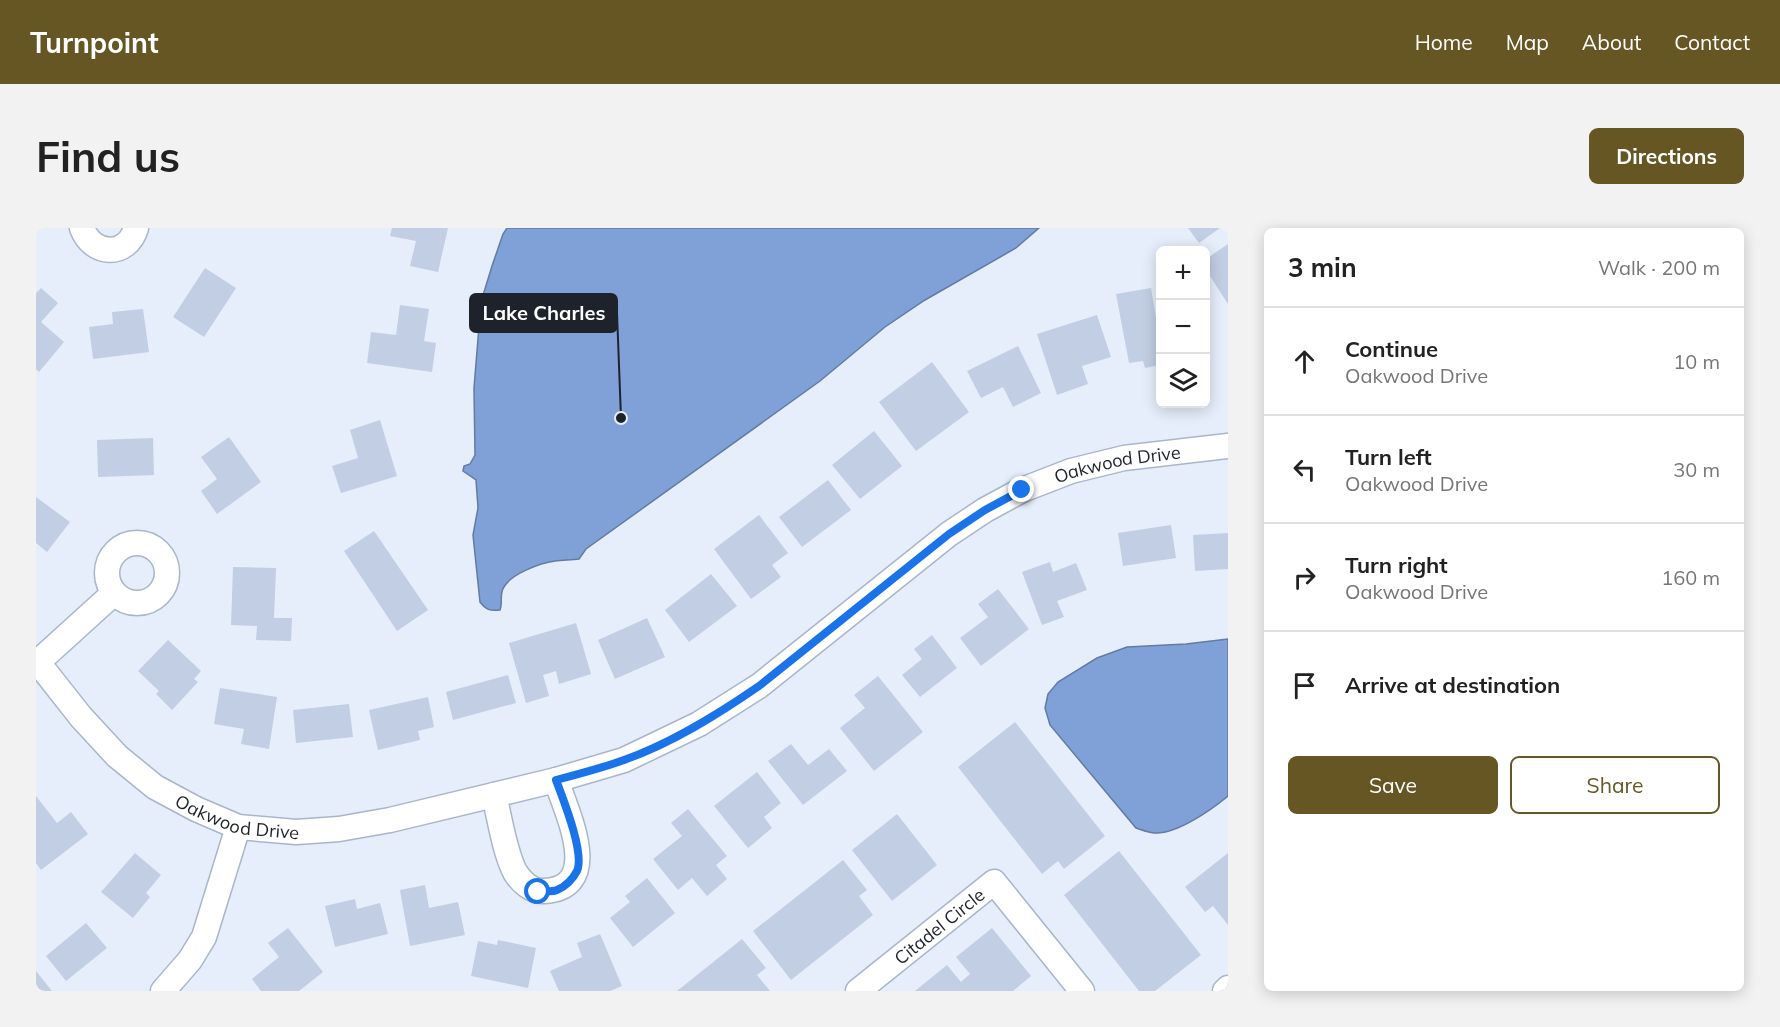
<!DOCTYPE html>
<html lang="en">
<head>
<meta charset="utf-8">
<style>
	body { margin:0; font-family:Mulish,sans-serif; background:#f2f2f2; color:#222 }
	.controls { position:absolute; right:18px; top:18px; display:grid; overflow:hidden; border-radius:9px; box-shadow:0 3px 15px #0003 }
	.controls button { width:54px; height:54px; display:grid; place-items:center; padding:0; border:0; border-bottom:2px solid #e0e0e0; background:#fff; color:#222; font:30px sans-serif }
	.stop { position:absolute; width:18px; height:18px; margin:-14px; border:4px solid #1a73e8; border-radius:50%; background:#fff }
	.stop.end { background:#1a73e8; border-color:#fff; box-shadow:0 2px 6px #0008 }
	.list { margin:0; padding:0; list-style:none }
	h2 { display:flex; justify-content:space-between; align-items:center; height:78px; margin:0; padding:0 24px; font-size:26px }
	h2 small { font-size:20px; font-weight:400; color:#767676 }
	.list li { display:grid; grid-template-columns:39px 1fr auto; gap:18px; align-items:center; box-sizing:border-box; height:108px; padding:0 24px; border-top:2px solid #e0e0e0 }
	.list b { display:block; font-size:22px; white-space:nowrap }
	.list p { margin:0; font-size:20px; white-space:nowrap; color:#767676 }
	.list em { font-size:20px; font-style:normal; color:#767676 }
	.actions { display:flex; gap:12px; padding:18px 24px }
	.actions a { flex:1; padding:14px 0; border:2px solid #655623; border-radius:9px; text-align:center; font-size:21px; color:#655623 }
	.actions .main { background:#655623; color:#fff }
	.icon { flex:none; width:33px; height:33px; fill:none; stroke:currentColor; stroke-width:2; stroke-linecap:round; stroke-linejoin:round }
	.map { position:relative; flex:none; width:1192px; height:763px; overflow:hidden; border-radius:9px }
	header { display:flex; align-items:center; gap:36px; box-sizing:border-box; height:84px; padding:0 30px; background:#655623; color:#fff }
	header strong { font-size:28px }
	nav { display:flex; gap:33px; margin-inline-start:auto; font-size:21px }
	.intro { display:flex; align-items:center; justify-content:space-between; box-sizing:border-box; height:144px; padding:0 36px }
	h1 { margin:0; font-size:42px }
	.button { padding:15px 27px; border-radius:9px; background:#655623; color:#fff; font-size:21px; font-weight:700 }
	main { display:flex; gap:36px; padding:0 36px }
	aside { flex:1; background:#fff; border-radius:9px; box-shadow:0 3px 15px #0003 }
	.map>svg:first-child { display:block }
	.water { fill:#80a1d7; stroke:#637ba3; stroke-width:1.5 }
	.building { fill:#c2cee3 }
	.lines { fill:none; stroke-linecap:round; stroke-linejoin:round }
	.minor-casing { stroke:#a9b6ca; stroke-width:27 }
	.minor { stroke:#fff; stroke-width:24 }
	.route { stroke:#1a73e8; stroke-width:8 }
	.labels { text-anchor:middle; dominant-baseline:central; stroke-width:6; stroke-linejoin:round; paint-order:stroke }
	.street-label { font-size:18px; fill:#1e232b; stroke:#e6eefb }
	.leader { fill:none; stroke:#1e232b; stroke-width:2 }
	.callout-dot { fill:#1e232b; stroke:#e6eefb; stroke-width:2 }
	.callout { fill:#1e232b; stroke:#1e232b; stroke-width:2 }
	.callout-label { font-size:20px; text-anchor:middle; font-weight:bold; fill:#fff }
</style>
</head>
<body>
<header>
<strong>Turnpoint</strong>
<nav><a>Home</a><a>Map</a><a>About</a><a>Contact</a></nav>
</header>
<div class="intro"><h1>Find us</h1><a class="button">Directions</a></div>
<main>
<div class="map">
<svg width="1192" height="763" viewBox="0 0 1192 763">
	<rect width="100%" height="100%" fill="#e6eefb"/>
	<path class="water" d="M471,0h532l-23,20 -91,52 -40,27 -65,54 -234,168 -7,10c-8,1 -16,1 -24,2 -15,2 -44,13 -51,26 -5,7 -1,15 -4,23 -10,1 -14,0 -20,-8l-7,-67 5,-27 -2,-28 -13,-9 1,-5 6,-2 5,-9 -1,-67 7,-86 11,-36 11,-32z
		M1192,411v157c-17,14 -51,38 -73,37 -6,0 -13,-3 -19,-5l-86,-103 -5,-17 3,-14 10,-12 39,-24 30,-11 59,-3z"/>
	<path class="building" d="M356,0h56l-10,44 -28,-6 6,-25 -26,-5z
		M1152,0h32l-21,15z
		M1192,16v60l-22,-34v-11z
		M169,40l31,20 -32,49 -31,-20z
		M5,60l17,15 -17,19 23,20 -25,30 -3,-3v-76z
		M1115,60l7,42 2,-1v36l-15,3 -2,-7 -14,2 -13,-69z
		M364,77l29,4 -5,32 12,2 -4,29 -65,-9 4,-31 25,3z
		M107,81l6,43 -56,7 -4,-32 24,-3 -1,-12z
		M1061,87l14,42 -29,9 6,18 -31,11 -20,-61z
		M982,118l23,47 -28,14 -10,-20 -22,11 -14,-27z
		M896,134l37,50 -53,39 -37,-49z
		M344,192l17,56 -56,17 -9,-27 26,-8 -8,-28z
		M838,203l28,35 -42,33 -28,-34z
		M193,209l32,45 -44,32 -16,-23 16,-12 -16,-22z
		M117,210l1,37 -56,2 -1,-37z
		M792,252l23,30 -49,37 -23,-30z
		M0,269l34,25 -23,30 -11,-9z
		M723,287l29,38 -16,12 9,12 -30,22 -37,-50z
		M1135,297l5,33 -53,8 -5,-33z
		M338,303l54,79 -31,21 -53,-80z
		M1192,305v36l-33,2 -2,-36z
		M1014,334l3,10 23,-9 11,27 -30,11 7,16 -22,8 -20,-53z
		M197,339l43,1 -2,50h18l-1,23 -35,-1 1,-14 -26,-1z
		M675,346l26,32 -48,36 -24,-32z
		M962,361l31,40 -48,37 -21,-28 28,-21 -10,-13z
		M611,390l18,39 -50,22 -17,-39z
		M540,395l15,51 -32,10 -3,-13 -13,4 6,21 -23,7 -17,-60z
		M896,407l25,33 -37,29 -18,-22 20,-16 -8,-10z
		M132,412l33,31 -7,8 4,3 -26,28 -16,-16 3,-3 -21,-20z
		M472,447l8,28 -63,17 -7,-28z
		M842,448l45,56 -49,39 -34,-43 25,-20 -11,-13z
		M184,460l57,9 -8,52 -28,-5 3,-15 -30,-5z
		M392,469l6,30 -16,4 2,9 -42,10 -9,-40z
		M313,476l4,33 -57,6 -3,-33z
		M979,494l90,114 -41,33 -6,-8 -16,13 -84,-107z
		M755,516l17,21 21,-16 18,22 -44,34 -35,-44z
		M721,544l24,31 -17,14 8,11 -24,20 -34,-42z
		M0,568l21,27 14,-11 17,22 -47,36 -5,-7z
		M652,581l39,47 -11,9 11,14 -20,17 -15,-18 -14,12 -25,-31 29,-23 -11,-13z
		M861,586l40,51 -45,36 -40,-51z
		M1083,623l82,104 -46,36h-16l-75,-96z
		M99,625l26,22 -15,18 4,4 -17,21 -32,-26z
		M1192,625v72l-15,-19 -8,6 -20,-25z
		M807,632l24,30 -8,6 14,19 -82,65 -38,-49z
		M611,650l28,35 -42,34 -23,-29 20,-16 -5,-6z
		M389,657l4,23 29,-6 7,33 -55,11 -10,-56z
		M319,671l2,10 23,-6 8,31 -53,13 -10,-41z
		M50,695l21,25 -41,33 -20,-25z
		M252,700l35,44 -24,19h-38l-9,-12 27,-22 -11,-14z
		M956,700l39,48 -18,15h-98l32,-26 14,17 9,-8 -14,-17z
		M564,706l22,52 -12,5h-51l-9,-20 32,-14 -5,-14z
		M706,711l24,29 -9,7 13,16h-93z
		M462,712l38,8 -8,40 -57,-12 7,-35 19,4z
		M0,743l16,20h-16z"/>
	<g class="lines">
		<g class="minor-casing">
			<g id="minor">
				<path d="M46,0c10,28 45,30 54,0"/>
				<circle cx="101" cy="345" r="30"/>
				<path id="s1" d="M0,432l45,57 36,39 38,31 41,22 42,18 58,5 43,-3 51,-9 166,-40 68,-20 75,-36 60,-38 190,-152 36,-24 37,-20 49,-19 53,-13 104,-12"/>
				<path d="M2,434l76,-69"/>
				<path d="M458,567c6,24 10,55 21,77 6,10 17,20 29,19 60,-3 23,-78 12,-111"/>
				<path d="M127,763l27,-31 14,-23 34,-110"/>
				<path id="s2" d="M822,763l136,-109 88,109"/>
				<path d="M1189,763l3,-3"/>
			</g>
		</g>
		<use href="#minor" class="minor"/>
	</g>
	<g class="lines">
		<path class="route" d="M502,664c6,-1 14,0 19,-2 8,-3 16,-11 20,-19 8,-18 -14,-72 -21,-91 23,-6 46,-12 68,-20 48,-17 93,-45 135,-74l190,-152 36,-24 37,-20"/>
	</g>
	<g class="labels">
		<g class="street-label">
			<text stroke="none"><textPath href="#s1" startOffset="1244">Oakwood Drive</textPath></text>
			<text stroke="none"><textPath href="#s1" startOffset="264">Oakwood Drive</textPath></text>
			<text stroke="none"><textPath href="#s2" startOffset="104">Citadel Circle</textPath></text>
		</g>
	</g>
	<path class="leader" d="M585 190L581 85"/>
	<circle class="callout-dot" cx="585" cy="190" r="6"/>
	<rect class="callout" x="434" y="66" width="147" height="38" rx="6"/>
	<g class="callout-label">
		<text x="508" y="92">Lake Charles</text>
	</g>
</svg>
<div class="controls">
<button>+</button>
<button>−</button>
<button><svg class="icon" aria-label="layers" viewBox="0 0 24 24"><path d="M12 4l9 5-9 5-9-5zM3 14l9 5 9-5"/></svg></button>
</div>
<div class="stop" style="left:502px;top:664px"></div>
<div class="stop end" style="left:986px;top:262px"></div>
</div>
<aside>
<h2>3 min<small>Walk · 200 m</small></h2>
<ul class="list">
<li><svg class="icon" aria-label="ahead" viewBox="0 0 24 24"><path d="M12 20V5M6 11l6-6 6 6"/></svg><div><b>Continue</b><p>Oakwood Drive</p></div><em>10 m</em></li>
<li><svg class="icon" aria-label="left" viewBox="0 0 24 24"><path d="M17 20v-9H6M10 6l-5 5 5 5"/></svg><div><b>Turn left</b><p>Oakwood Drive</p></div><em>30 m</em></li>
<li><svg class="icon" aria-label="right" viewBox="0 0 24 24"><path d="M7 20v-9h11M14 6l5 5-5 5"/></svg><div><b>Turn right</b><p>Oakwood Drive</p></div><em>160 m</em></li>
<li><svg class="icon" aria-label="arrive" viewBox="0 0 24 24"><path d="M6 21V4h12l-3 4 3 4H6"/></svg><div><b>Arrive at destination</b></div></li>
</ul>
<div class="actions"><a class="main">Save</a><a>Share</a></div>
</aside>
</main>
</body>
</html>
